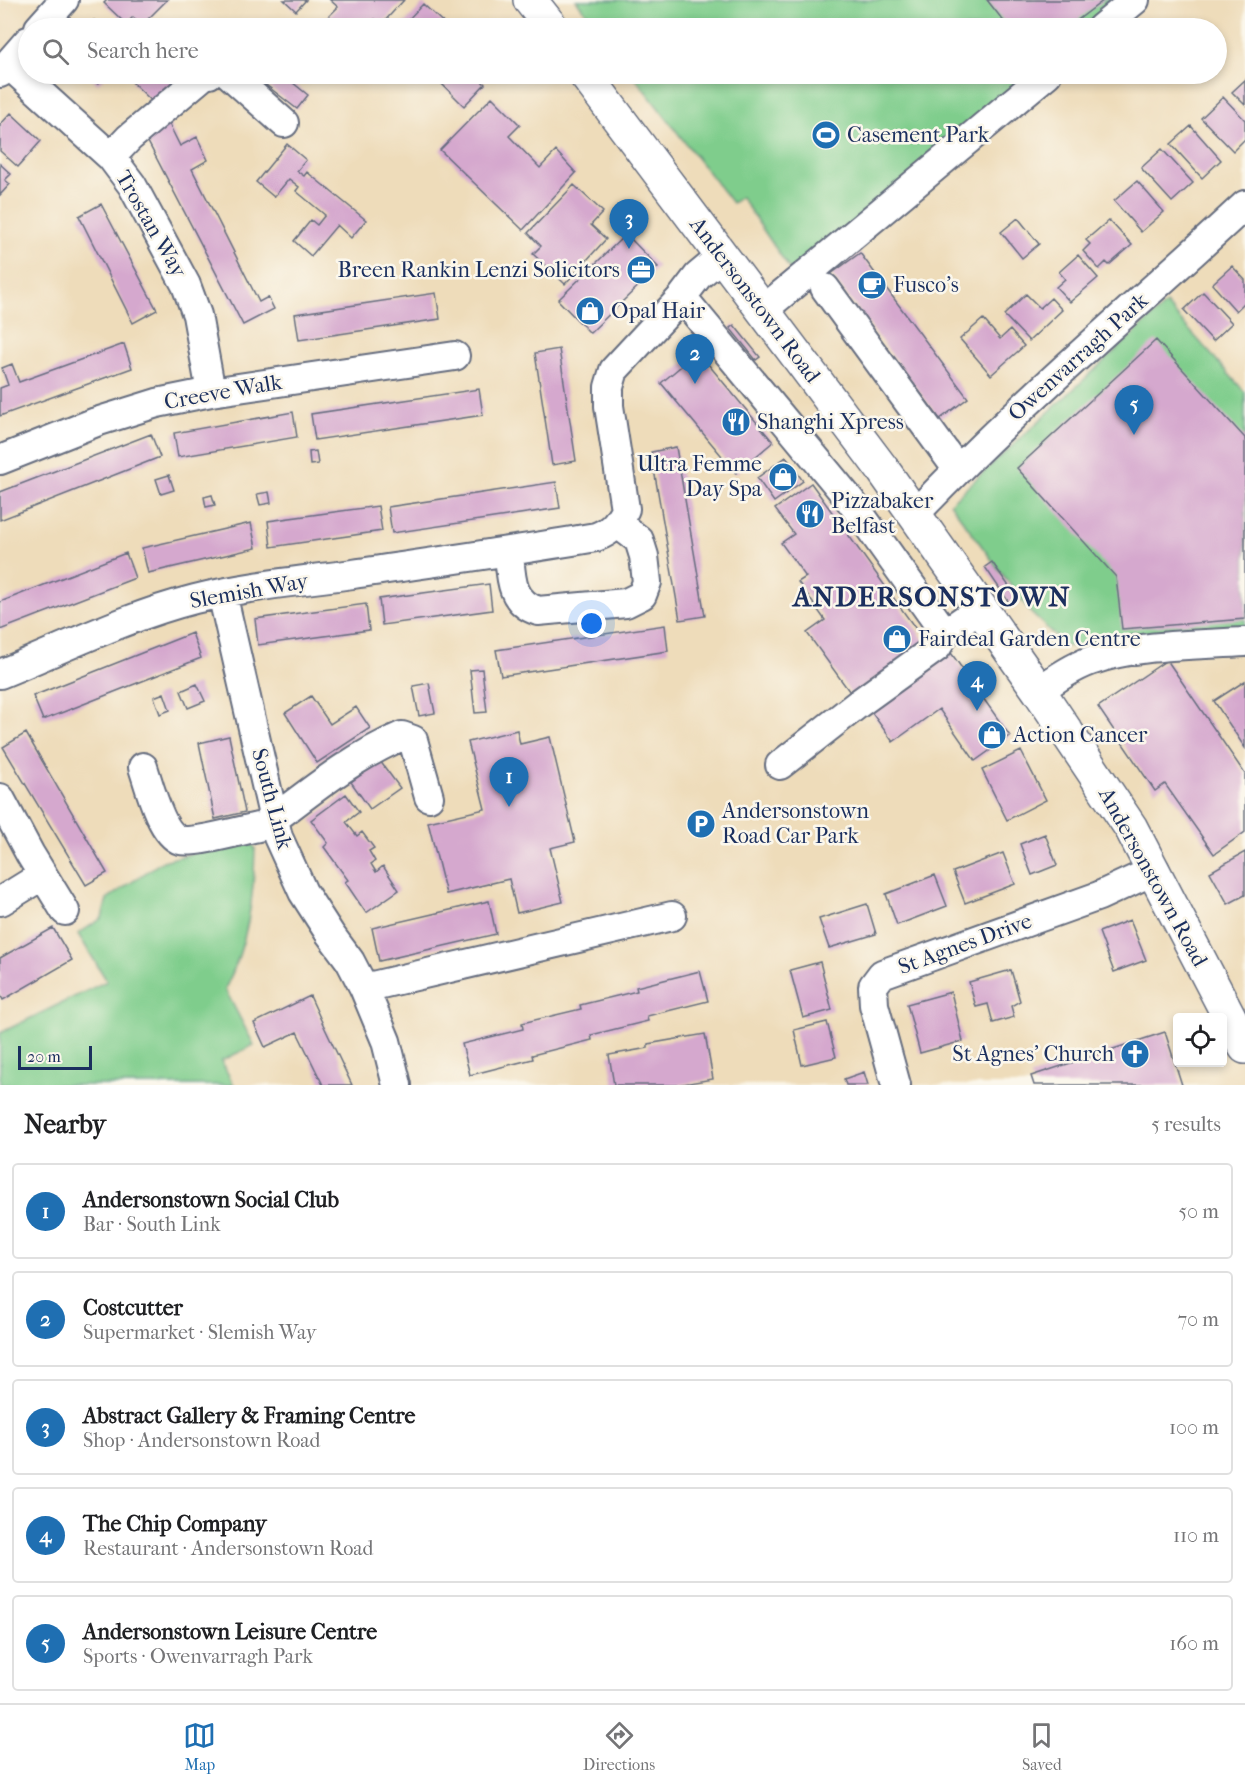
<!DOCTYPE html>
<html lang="en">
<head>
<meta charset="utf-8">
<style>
	body { margin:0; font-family:"IM FELL French Canon",serif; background:#f6f6f6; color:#202124 }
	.controls { position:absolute; right:18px; bottom:18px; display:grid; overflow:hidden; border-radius:6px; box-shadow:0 3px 9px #0003 }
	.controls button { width:54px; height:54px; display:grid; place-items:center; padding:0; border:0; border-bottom:2px solid #e0e0e0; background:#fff; color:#202124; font:30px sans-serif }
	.scale { position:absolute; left:18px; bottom:15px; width:74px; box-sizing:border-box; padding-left:6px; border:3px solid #1b2f5e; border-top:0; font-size:16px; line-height:21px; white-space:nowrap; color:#1b2f5e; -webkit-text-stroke:4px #fbf7ec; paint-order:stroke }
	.you { position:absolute; left:592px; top:624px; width:21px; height:21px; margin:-15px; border:4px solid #fff; border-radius:50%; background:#1a73e8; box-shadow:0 0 0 9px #1a73e833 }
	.badge { display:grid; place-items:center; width:39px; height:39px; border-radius:50%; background:#1f6fb2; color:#fff; font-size:20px; font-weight:700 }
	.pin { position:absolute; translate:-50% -50px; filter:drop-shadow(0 2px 3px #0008) }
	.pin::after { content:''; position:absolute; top:32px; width:21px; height:18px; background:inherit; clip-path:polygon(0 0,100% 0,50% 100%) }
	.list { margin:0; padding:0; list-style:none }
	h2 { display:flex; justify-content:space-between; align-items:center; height:78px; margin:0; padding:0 24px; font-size:26px }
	h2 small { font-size:20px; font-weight:400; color:#757577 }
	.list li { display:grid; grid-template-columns:39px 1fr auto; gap:18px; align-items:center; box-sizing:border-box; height:96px; margin:0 12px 12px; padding:0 12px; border:2px solid #e0e0e0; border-radius:6px }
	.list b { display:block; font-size:22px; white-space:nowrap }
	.list p { margin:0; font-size:20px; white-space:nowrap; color:#757577 }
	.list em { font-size:20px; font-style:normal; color:#757577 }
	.icon { flex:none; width:33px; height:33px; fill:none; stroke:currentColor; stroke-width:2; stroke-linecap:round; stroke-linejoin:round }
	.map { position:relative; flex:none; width:1245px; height:1085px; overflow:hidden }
	.search { position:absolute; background:#fff; box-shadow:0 3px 9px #0003; left:18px; right:18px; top:18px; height:66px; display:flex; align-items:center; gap:15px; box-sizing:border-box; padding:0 21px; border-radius:33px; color:#757577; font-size:22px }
	.sheet { height:618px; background:#fff }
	nav { display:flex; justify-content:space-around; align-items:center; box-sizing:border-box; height:84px; border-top:2px solid #e0e0e0; background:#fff; font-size:16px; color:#757577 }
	nav a { display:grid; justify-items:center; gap:3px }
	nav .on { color:#1f6fb2 }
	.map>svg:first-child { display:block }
	.green { fill:#7fcd8c; stroke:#4d7e75; stroke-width:1.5 }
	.building { fill:#d5a8ce }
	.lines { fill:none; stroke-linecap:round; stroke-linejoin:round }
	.minor-casing { stroke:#656c7e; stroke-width:32 }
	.major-casing { stroke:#656c7e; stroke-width:36 }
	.minor { stroke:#fff; stroke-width:28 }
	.major { stroke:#fff; stroke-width:33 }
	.labels { text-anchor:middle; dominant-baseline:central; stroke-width:5; stroke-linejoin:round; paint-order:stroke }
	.poi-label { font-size:22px; fill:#1b2f5e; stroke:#fbf7ec; text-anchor:start }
	.street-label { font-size:22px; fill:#1b2f5e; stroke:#fbf7ec }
	.district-label { font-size:28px; font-weight:bold; letter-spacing:1.5px; fill:#1b2f5e; stroke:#fbf7ec }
</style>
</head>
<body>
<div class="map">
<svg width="1245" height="1085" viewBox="0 0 1245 1085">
	<rect width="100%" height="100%" fill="#fbf7ec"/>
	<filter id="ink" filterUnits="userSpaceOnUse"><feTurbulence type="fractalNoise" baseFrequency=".0167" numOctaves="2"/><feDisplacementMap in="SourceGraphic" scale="12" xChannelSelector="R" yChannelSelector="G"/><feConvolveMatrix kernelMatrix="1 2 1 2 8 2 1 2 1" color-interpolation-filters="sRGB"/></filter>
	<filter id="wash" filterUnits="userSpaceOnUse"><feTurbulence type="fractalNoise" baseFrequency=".008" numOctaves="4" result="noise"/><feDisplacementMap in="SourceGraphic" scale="24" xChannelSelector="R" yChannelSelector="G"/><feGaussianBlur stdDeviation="1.35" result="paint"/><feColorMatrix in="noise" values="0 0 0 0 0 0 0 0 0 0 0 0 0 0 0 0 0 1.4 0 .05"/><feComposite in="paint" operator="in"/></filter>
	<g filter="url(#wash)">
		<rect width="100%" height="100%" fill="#eedcba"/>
		<path class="green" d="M576,0h560l-35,28h-503z
			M632,74h414l-249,206 -56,-83 -9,6z
			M1166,304l79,88v235l-126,21 -53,-2 -35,-33 -81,-110z
			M248,839l7,9c-1,49 -7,96 -30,141l29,56 -33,16 13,24h-234v-52l107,-52 -29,-47 24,-16 5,-19 56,-38z"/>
		<g id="blocks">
			<path class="building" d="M107,0h60l-25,25 -9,-8 -7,7 -22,-21z
				M284,0h22l-10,11z
				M330,0h74l-23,25 -6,-6 -9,9 -9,-8 -8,8h-32l21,-21z
				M987,0h117l-37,28h-58z
				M423,4l26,24h-44l-3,-2z
				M94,20l9,8h-16z
				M86,74h18l2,1 -8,9z
				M140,74h30l10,8 -23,24 -25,-24z
				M252,74h30l26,21 -11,14z
				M439,74h35l11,10 -21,22 -29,-29z
				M1245,80v25l-13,-13z
				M492,97l28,28 -11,11 31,32 16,-17 20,22 -53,57 -83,-80z
				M1223,97l22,23v19l-12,12 -32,-33z
				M11,113l30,28 -23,26 -18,-16v-26z
				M169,124l11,22 17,-9 11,23 -16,9 67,133 9,-5 6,12 -31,16 -98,-189z
				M1191,126l30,34 -19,18 -31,-34z
				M287,144l19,16 -9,11 7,5 3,-4 59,48 -15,18 -14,-13 -26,31 -17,-15 17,-21 6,5 8,-10 -29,-24 3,-4 -10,-8 -15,18 -18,-15z
				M1162,149l31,34 -21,19 -31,-34z
				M0,164l11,10 -6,6 5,4 -10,11z
				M1137,181l27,31 -23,20 -27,-31z
				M574,185l29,27 -12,13 15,14 -41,45 -32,-30 8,-8 -13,-13z
				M101,204l56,106 -24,13 -54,-107z
				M1018,218l21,26 -17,14 -21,-26z
				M1109,220l23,25 -23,20 -3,-3 -7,7 -16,-18 7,-7 -4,-4z
				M626,234l32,33 -68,66 -32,-33z
				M860,253l108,145 -28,21 -109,-145z
				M1078,255l20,23 -28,24 -14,-15 9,-8 -6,-7z
				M1232,266l13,14v22l-9,9 -24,-27z
				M1203,292l29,31 -19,18 -29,-31z
				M436,293l4,26 -141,21 -4,-26z
				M1026,294l14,14 11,-10 11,12 -33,31 -25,-26z
				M983,319l17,20 10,-9 14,16 -33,29 -31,-36z
				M734,325l26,32 -4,3 -26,-32z
				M1156,340l89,98v181l-123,10 -6,-52 -99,-109z
				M124,344l8,24 -132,48v-28l8,-3 -6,-17 10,-4 7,18z
				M559,349l17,112 -24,4 -17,-112z
				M698,352l75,90 -37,31 -75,-90z
				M479,389l4,26 -168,25 -4,-26z
				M293,412l4,25 -119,20 -4,-24z
				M151,434l9,23 -160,63v-28z
				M676,447l29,169 -25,4 -29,-168z
				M316,451l2,13 -8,1 -1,-13z
				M786,457l17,24 -29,21 -17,-24z
				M169,475l5,15 -13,4 -5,-15z
				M556,482l4,26 -168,25 -4,-26z
				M811,483l115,160 -74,52 -45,-62 18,-13 -27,-38 8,-5 -25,-34 13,-9 -19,-25z
				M269,492l2,11 -11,2 -3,-11z
				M212,495l3,10 -9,2 -2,-10z
				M378,506l4,25 -111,16 -3,-26z
				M251,523l5,25 -108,25 -6,-25z
				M126,553l9,25 -135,52v-28z
				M992,562l26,37 -8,5 -25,-37z
				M489,584l3,26 -110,15 -3,-26z
				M366,604l3,26 -111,15 -3,-26z
				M665,625l3,26 -167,25 -5,-26z
				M192,633l9,25 -158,62 -10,-24z
				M949,650l61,86 -35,25 -36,-52 -46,33 -24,-33z
				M1167,660l78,114v58l-31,22 -49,-70 -10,7 -57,-84z
				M482,669l5,43 -12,1 -5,-43z
				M1245,681v67l-31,-47z
				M429,683l6,30 -16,3 -6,-30z
				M197,684l8,17 -17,7 -7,-17z
				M164,693l6,17 -10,4 -6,-17z
				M311,696l19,28 26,-17 14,21 -53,35 -32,-50z
				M517,730l3,14 30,-7 25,105 -25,6 13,54 -46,11 -8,-34 -63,15 -18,-72 57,-13 -17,-67z
				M26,733l81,140 -21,12 -83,-138z
				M229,736l16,76 -30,7 -16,-76z
				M1021,751l25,49 -39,20 -25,-50z
				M380,761l20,27 -30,21 -19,-27z
				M346,794l13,18 -13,10 11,14 5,-4 12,16 -5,3 6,10 -4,3 5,8 7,-6 16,24 -33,23 -21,-31 3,-2 -24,-33 4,-4 -17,-23z
				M1045,834l12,31 -25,10 -12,-31z
				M1245,852v43l-17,9 -18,-32z
				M1003,853l12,31 -50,19 -12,-31z
				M935,875l12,31 -50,19 -11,-31z
				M489,901l7,33 -117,27 -7,-33z
				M867,904l9,30 -47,14 -10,-29z
				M1130,920l16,40 -32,12 -15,-40z
				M53,928l19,32 -69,40 -3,-6v-36z
				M820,962l12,48 -29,8 -13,-48z
				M1011,970l9,31 -9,5 3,11 -21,6 -5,-19 -12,3 -7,-25z
				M700,971l8,30 -61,15 1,5 -57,14 1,5 -60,15 1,4 -63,16 -8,-31 61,-15 -1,-6 59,-14 -1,-4 57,-14 -1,-4z
				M951,992l12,49 -43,12 -13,-49z
				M310,996l11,24 31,65h-29l-26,-53 -32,15 -11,-24z
				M827,1022l9,35 -34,8 -8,-35z
				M1165,1032l17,53h-148l-3,-9z
				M705,1034l8,45 -36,6h-63l-5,-30 39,-7v-4z
				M864,1072l4,13h-22l-2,-6z"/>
		</g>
	</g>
	<g filter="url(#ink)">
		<use href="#blocks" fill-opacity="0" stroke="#656c7e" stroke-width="1.5"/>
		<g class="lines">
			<g class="minor-casing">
				<path id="minor" d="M39,28l25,-28
					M1101,28l34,-28
					M8,64l103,93 21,28 54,100 11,30 14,77
					M0,73l28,-32
					M229,74l55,49
					M111,157l18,-19 75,-63 5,-1
					M825,288l133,182
					M682,297l168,203 95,133
					M763,310l284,-236
					M0,460l96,-38 61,-19 54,-11 244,-36
					M915,514c104,-110 220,-207 330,-309
					M509,552c2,25 1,50 29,59l88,-8 16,-8 5,-13 -3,-26 -5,-16 -21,-16
					M222,593l56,244 25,55 27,42 20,27 14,27 22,53 11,44
					M0,674c64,-26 128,-58 195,-75 52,-13 105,-18 158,-25 81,-12 162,-23 243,-37 16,-6 21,-13 29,-28l-16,-103v-19l5,-17 68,-73 16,-21 24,-20
					M1039,691c16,-12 32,-23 51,-30 49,-17 104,-16 155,-19
					M780,765l78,-61 79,-57 8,-14 36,-25
					M143,767c6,18 18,67 37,73 13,4 63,-10 78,-13
					M0,798l30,56 35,57
					M274,819c41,-31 81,-63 128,-83l11,4 16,57
					M1,901l42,-26
					M364,988l308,-72
					M896,1085l-22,-80 -1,-19 9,-12 217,-78 56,-26"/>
			</g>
			<g class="major-casing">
				<path id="major" d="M530,0l22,28
					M585,74l298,396 156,221 92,137 114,219"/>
			</g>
			<use href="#minor" class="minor"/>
			<use href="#major" class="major"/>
		</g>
	</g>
	<defs>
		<g id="stadium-disc" transform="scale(1.5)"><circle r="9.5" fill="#1f6fb2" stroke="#fbf7ec"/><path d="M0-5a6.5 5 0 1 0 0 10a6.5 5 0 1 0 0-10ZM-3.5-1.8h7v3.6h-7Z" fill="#fff"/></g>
		<g id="office-disc" transform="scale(1.5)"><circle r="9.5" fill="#1f6fb2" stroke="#fbf7ec"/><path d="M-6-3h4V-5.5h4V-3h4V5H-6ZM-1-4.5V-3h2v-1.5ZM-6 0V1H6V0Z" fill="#fff"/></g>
		<g id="cafe-disc" transform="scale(1.5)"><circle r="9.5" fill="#1f6fb2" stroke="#fbf7ec"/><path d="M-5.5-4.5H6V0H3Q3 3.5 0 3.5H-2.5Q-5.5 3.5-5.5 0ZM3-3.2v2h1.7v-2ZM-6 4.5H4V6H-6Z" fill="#fff"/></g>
		<g id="shop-disc" transform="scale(1.5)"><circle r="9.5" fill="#1f6fb2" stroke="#fbf7ec"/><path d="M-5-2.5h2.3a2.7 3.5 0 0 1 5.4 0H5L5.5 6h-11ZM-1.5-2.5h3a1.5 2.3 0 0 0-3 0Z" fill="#fff"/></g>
		<g id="restaurant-disc" transform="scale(1.5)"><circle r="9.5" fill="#1f6fb2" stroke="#fbf7ec"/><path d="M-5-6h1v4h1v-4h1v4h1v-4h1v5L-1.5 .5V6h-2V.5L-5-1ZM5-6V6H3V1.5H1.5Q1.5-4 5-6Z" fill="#fff"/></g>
		<g id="parking-disc" transform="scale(1.5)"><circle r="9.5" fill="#1f6fb2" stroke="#fbf7ec"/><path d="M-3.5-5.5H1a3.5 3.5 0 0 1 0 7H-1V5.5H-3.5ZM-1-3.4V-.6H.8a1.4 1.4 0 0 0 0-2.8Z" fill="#fff"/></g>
		<g id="church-disc" transform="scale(1.5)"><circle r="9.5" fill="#1f6fb2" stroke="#fbf7ec"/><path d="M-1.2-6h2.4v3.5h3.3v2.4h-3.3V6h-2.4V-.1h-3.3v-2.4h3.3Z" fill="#fff"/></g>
	</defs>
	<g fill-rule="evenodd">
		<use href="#stadium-disc" x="826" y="135"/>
		<use href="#office-disc" x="641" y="270"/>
		<use href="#cafe-disc" x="872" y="285"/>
		<use href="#shop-disc" x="590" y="311"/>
		<use href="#restaurant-disc" x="736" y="422"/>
		<use href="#shop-disc" x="783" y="477"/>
		<use href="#restaurant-disc" x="810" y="514"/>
		<use href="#shop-disc" x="897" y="639"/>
		<use href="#shop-disc" x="992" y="735"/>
		<use href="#parking-disc" x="701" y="824"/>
		<use href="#church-disc" x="1135" y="1054"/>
	</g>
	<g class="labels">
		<g class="poi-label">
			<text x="847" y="135">Casement Park</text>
			<text x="620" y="270" text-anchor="end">Breen Rankin Lenzi Solicitors</text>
			<text x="893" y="285">Fusco's</text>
			<text x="611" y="311">Opal Hair</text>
			<text x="757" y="422">Shanghi Xpress</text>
			<text x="762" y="464" text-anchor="end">Ultra Femme<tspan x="762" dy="25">Day Spa</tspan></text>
			<text x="831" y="501">Pizzabaker<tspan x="831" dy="25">Belfast</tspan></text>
			<text x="918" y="639">Fairdeal Garden Centre</text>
			<text x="1013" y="735">Action Cancer</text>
			<text x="722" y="811">Andersonstown<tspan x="722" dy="25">Road Car Park</tspan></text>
			<text x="1114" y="1054" text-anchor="end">St Agnes' Church</text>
		</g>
		<g class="street-label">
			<text transform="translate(151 224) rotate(60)">Trostan Way</text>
			<text transform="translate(755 300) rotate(53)">Andersonstown Road</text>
			<text transform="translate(1078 357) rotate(-42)">Owenvarragh Park</text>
			<text transform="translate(223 392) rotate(-10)">Creeve Walk</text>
			<text transform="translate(249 591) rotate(-10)">Slemish Way</text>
			<text transform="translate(272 799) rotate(75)">South Link</text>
			<text transform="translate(1153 877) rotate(61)">Andersonstown Road</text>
			<text transform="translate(965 944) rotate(-20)">St Agnes Drive</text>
		</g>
		<g class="district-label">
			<text x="932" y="596">ANDERSONSTOWN</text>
		</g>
	</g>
</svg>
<div class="controls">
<button><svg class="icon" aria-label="locate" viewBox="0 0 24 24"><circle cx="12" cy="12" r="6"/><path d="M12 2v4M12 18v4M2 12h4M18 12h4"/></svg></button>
</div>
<div class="scale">20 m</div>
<div class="you"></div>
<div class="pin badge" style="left:509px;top:807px">1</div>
<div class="pin badge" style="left:695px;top:384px">2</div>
<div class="pin badge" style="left:629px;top:249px">3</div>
<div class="pin badge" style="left:977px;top:711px">4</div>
<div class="pin badge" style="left:1134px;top:435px">5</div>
<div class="search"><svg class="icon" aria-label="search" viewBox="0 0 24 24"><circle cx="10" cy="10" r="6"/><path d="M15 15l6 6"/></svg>Search here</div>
</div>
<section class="sheet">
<h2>Nearby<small>5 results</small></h2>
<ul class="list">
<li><span class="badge">1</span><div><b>Andersonstown Social Club</b><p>Bar · South Link</p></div><em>50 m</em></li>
<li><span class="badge">2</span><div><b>Costcutter</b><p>Supermarket · Slemish Way</p></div><em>70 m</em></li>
<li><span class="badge">3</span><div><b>Abstract Gallery &amp; Framing Centre</b><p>Shop · Andersonstown Road</p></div><em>100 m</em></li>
<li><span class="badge">4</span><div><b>The Chip Company</b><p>Restaurant · Andersonstown Road</p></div><em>110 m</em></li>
<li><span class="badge">5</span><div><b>Andersonstown Leisure Centre</b><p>Sports · Owenvarragh Park</p></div><em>160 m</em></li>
</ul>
</section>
<nav>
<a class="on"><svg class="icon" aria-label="map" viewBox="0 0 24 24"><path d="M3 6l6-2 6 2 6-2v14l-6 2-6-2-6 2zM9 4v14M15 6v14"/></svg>Map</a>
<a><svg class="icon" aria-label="directions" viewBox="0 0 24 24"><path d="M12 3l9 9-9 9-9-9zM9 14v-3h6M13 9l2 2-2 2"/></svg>Directions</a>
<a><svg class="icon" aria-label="saved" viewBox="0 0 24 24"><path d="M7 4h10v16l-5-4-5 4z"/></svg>Saved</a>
</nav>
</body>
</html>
